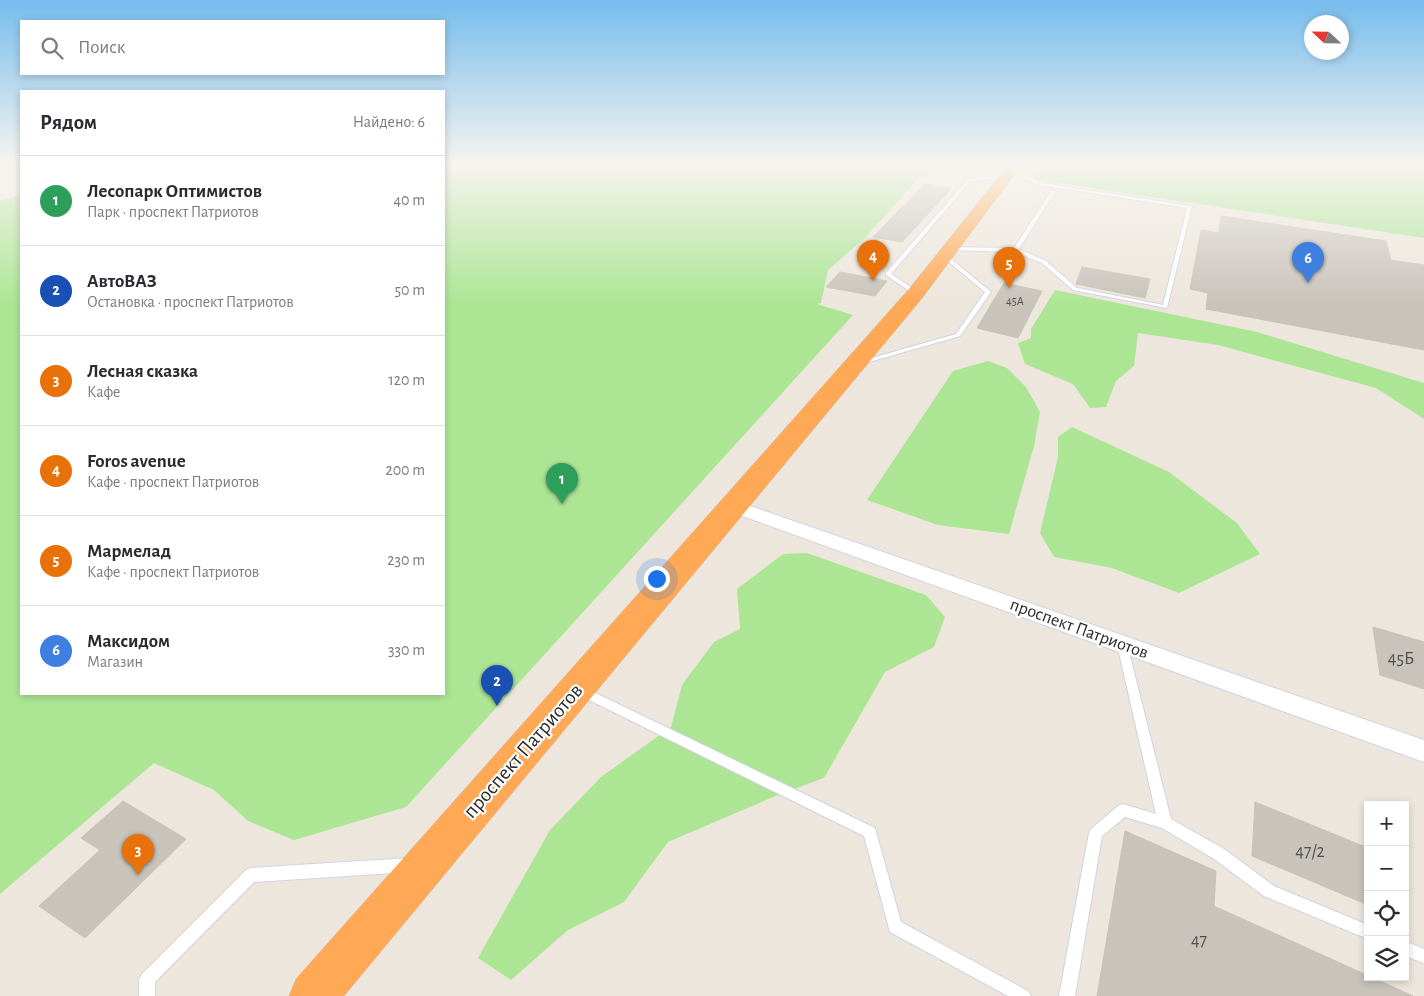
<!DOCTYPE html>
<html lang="ru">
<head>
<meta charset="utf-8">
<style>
	body { margin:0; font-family:"Alegreya Sans",sans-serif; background:#f7f7f7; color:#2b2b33 }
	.controls { position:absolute; right:15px; bottom:15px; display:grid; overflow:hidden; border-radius:0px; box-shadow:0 2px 8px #0003 }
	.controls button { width:45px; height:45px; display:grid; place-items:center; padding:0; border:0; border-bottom:1px solid #e1e1e2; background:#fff; color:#2b2b33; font:25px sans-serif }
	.compass { position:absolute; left:1304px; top:15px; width:45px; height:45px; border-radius:50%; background:#fff; box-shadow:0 2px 8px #0003; rotate:292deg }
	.you { position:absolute; left:656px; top:578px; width:18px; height:18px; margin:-12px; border:4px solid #fff; border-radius:50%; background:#1a73e8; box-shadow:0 0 0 8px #1a73e833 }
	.badge { display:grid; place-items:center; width:32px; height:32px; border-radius:50%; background:#3751ff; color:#fff; font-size:16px; font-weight:700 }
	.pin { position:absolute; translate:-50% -41px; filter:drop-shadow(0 1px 2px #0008) }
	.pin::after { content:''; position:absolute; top:26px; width:18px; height:15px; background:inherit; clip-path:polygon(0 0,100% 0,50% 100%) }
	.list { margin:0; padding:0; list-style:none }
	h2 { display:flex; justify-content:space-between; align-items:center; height:65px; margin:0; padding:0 20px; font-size:21px }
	h2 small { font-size:16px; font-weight:400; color:#7c7c81 }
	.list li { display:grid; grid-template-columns:32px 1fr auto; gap:15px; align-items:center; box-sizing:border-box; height:90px; padding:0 20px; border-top:1px solid #e1e1e2 }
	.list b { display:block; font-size:19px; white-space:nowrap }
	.list p { margin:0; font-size:16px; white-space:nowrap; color:#7c7c81 }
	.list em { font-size:16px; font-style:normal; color:#7c7c81 }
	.icon { flex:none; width:28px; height:28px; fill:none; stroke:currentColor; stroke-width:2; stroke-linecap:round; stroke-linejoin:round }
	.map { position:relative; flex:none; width:1424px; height:996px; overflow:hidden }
	.search { position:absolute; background:#fff; box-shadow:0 2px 8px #0003; left:20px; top:20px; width:425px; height:55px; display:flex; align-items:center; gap:12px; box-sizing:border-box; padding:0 18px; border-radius:0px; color:#7c7c81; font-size:19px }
	.panel { position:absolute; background:#fff; box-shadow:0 2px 8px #0003; left:20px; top:90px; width:425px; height:605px; border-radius:0px }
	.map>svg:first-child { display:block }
	.green { fill:#ace695 }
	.building { fill:#c8c3bb; stroke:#c8c3b5 }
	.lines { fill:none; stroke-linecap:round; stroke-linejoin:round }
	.lane-casing { stroke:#d1d3e4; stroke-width:2 }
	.street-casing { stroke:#d1d3e4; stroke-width:2 }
	.highway-casing { stroke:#c8c8c8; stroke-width:1 }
	.lane { fill:#fff; fill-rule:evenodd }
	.street { fill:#fff; fill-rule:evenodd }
	.highway { fill:#ffa855; fill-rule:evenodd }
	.labels { text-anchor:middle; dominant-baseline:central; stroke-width:4.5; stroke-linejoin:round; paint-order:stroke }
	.far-number-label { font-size:12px; fill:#52504e }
	.street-label { font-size:18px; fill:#2a2a2a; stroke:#fff }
	.near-number-label { font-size:18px; fill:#52504e }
	.near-street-label { font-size:21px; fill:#2a2a2a; stroke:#fff }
</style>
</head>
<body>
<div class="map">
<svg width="1424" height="996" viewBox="0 0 1424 996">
	<rect width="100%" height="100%" fill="#ede6dc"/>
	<path class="green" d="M0,163h21v14l-10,-5h-11z
		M444,163h520l-7,6 -38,9 -53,59 -38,33 -7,33 -4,1 36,11 -447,492 -112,33 -46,-19 -34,-31 -60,-27 -154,131v-693l21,-6v499h423z
		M1042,163h374l8,3v72l-392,-59z
		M1055,290l202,42 167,51v36l-48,-31 -158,-43 -80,-12 -4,33 -18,15 -10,26 -16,1 -17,-24 -48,-20 -7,-21 13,-5v-9z
		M988,361l19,7 19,19 14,25 -6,34 -25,88 -71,-9 -71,-25 86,-129z
		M1072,427l97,45 68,51 23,31 -81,39 -67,-25 -58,-11 -14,-24 18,-76v-20z
		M807,553l119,42 19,22 -11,30 -49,25 -61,106 -46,17 -110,47 -44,60 -56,28 -57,50 -33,-22 72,-128 51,-53 70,-50 11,-42 32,-43 26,-13 -3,-40 46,-35z"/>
	<path class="building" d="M925,184l26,5 -49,53 -29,-5z
		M1221,216l165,25 5,19 33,5v85l-218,-41 2,-16 -18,-4 11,-59 18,3z
		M1082,267l68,12 -5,19 -69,-14z
		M840,272l47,9 -12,15 -49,-9z
		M1004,283l38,8 -24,47 -41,-10z
		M1373,627l51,15v47l-44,-14z
		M123,801l63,38 -101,99 -46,-32 61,-56 -19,-12z
		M1255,802l113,46v57l-116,-49z
		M1125,831l91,40 -2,35 199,90h-316z"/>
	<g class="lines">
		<g class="lane-casing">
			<path id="lane" d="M1028,163h4l-8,12 18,8 150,23 -25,102 -94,-18 -31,-27 -27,-11 -66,-2 -1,-1 3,-2 63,1 37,-57h4v1l-36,57 27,12 31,27 86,17 24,-97 -148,-23 -20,-9z
				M1010,173l2,2 -42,7 -79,92 27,18v2h-4l-28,-19v-2l81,-93z
				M946,255l45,37 -31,44 -98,28h-4v-2l98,-28 29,-42 -41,-34 -1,-1z
				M1122,640l4,1 1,3 44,175 53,30 50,37 94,39v14l-104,-43 -50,-37 -52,-31 -37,-11 -23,19 -27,160h-16l30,-163 2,-4 27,-23 5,-2 33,10 -39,-170 1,-3z
				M581,686l294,142 26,94 127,69 3,5h-23l-118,-64 -26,-96 -287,-142 -2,-3 2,-3z
				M409,858l5,2 2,5 -2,5 -5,2 -155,10 -99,100v14h-16v-17l3,-5 104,-104 5,-2z
				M1405,941l19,8v14l-19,-7z"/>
		</g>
		<g class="street-casing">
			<path id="street" d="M733,500l691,240v22l-698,-252 -2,-4 2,-4z"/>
		</g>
		<g class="highway-casing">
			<path id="highway" d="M1010,163h13l-100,134 -579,699h-55l7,-17 613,-690z"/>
		</g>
		<use href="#lane" class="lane"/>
		<use href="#street" class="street"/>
		<use href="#highway" class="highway"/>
	</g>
	<linearGradient id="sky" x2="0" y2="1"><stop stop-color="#75bced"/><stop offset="0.54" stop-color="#f7f4ef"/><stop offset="1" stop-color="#f7f4ef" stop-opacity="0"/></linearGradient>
	<rect width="1424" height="303" fill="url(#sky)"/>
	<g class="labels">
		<g class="far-number-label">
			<text x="1015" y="301">45А</text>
		</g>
		<g class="street-label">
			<text transform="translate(1079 629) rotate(20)">проспект Патриотов</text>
		</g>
		<g class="near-number-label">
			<text x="1401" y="659">45Б</text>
			<text x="1310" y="852">47/2</text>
			<text x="1199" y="941">47</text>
		</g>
		<g class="near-street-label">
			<text transform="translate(523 751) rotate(-49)">проспект Патриотов</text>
		</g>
	</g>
</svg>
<div class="controls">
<button>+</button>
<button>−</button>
<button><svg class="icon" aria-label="locate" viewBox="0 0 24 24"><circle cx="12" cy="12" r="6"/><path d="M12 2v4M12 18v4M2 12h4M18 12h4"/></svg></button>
<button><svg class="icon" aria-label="layers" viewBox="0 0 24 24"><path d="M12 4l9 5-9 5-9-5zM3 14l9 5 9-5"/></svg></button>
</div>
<svg class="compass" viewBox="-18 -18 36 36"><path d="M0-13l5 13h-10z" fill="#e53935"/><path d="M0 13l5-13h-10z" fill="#7c7c81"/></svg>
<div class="you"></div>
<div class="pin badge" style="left:562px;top:504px;background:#2e9e5b">1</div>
<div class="pin badge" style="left:497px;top:706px;background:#1a4fb4">2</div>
<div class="pin badge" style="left:138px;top:875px;background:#e8710a">3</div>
<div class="pin badge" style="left:873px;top:281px;background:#e8710a">4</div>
<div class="pin badge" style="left:1009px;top:288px;background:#e8710a">5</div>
<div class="pin badge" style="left:1308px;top:283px;background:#3f7fe0">6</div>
<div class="search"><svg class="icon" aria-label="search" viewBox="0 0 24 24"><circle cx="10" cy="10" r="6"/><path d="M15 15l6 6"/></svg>Поиск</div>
<section class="panel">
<h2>Рядом<small>Найдено: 6</small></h2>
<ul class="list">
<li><span class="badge" style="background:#2e9e5b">1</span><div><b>Лесопарк Оптимистов</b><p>Парк · проспект Патриотов</p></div><em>40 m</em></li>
<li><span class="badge" style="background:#1a4fb4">2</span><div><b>АвтоВАЗ</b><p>Остановка · проспект Патриотов</p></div><em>50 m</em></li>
<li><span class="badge" style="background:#e8710a">3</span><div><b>Лесная сказка</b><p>Кафе</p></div><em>120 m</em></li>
<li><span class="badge" style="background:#e8710a">4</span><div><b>Foros avenue</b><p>Кафе · проспект Патриотов</p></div><em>200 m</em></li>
<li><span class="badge" style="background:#e8710a">5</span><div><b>Мармелад</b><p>Кафе · проспект Патриотов</p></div><em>230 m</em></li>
<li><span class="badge" style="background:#3f7fe0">6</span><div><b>Максидом</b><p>Магазин</p></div><em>330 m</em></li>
</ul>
</section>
</div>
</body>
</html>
